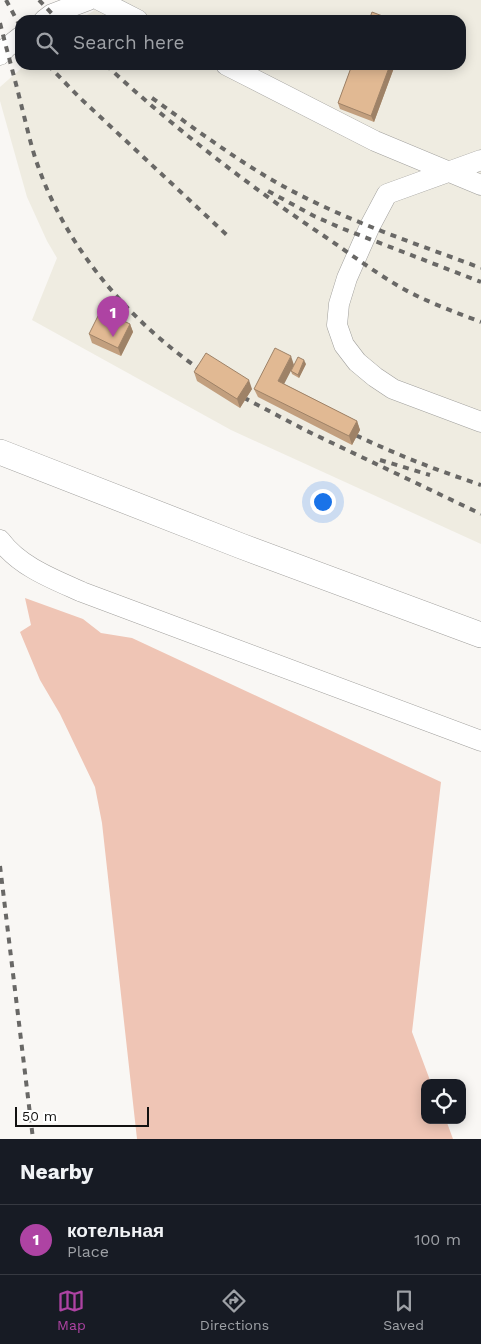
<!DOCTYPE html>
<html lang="en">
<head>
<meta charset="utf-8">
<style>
	body { margin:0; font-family:"Work Sans",sans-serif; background:#20242c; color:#f1f3f6 }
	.controls { position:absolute; right:15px; bottom:15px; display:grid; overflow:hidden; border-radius:10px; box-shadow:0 2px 12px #0003 }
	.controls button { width:45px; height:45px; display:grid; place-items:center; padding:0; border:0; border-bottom:1px solid #363941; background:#171b24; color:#f1f3f6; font:25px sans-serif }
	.scale { position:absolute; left:15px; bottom:12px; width:134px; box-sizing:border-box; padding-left:5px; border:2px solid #121110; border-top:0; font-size:14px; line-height:18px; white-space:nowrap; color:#121110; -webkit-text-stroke:4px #fff; paint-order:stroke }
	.you { position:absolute; left:322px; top:501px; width:18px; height:18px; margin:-12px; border:4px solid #fff; border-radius:50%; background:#1a73e8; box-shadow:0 0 0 8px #1a73e833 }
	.badge { display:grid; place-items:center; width:32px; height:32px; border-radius:50%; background:#ae43a3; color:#fff; font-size:16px; font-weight:700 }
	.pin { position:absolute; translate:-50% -41px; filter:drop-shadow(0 1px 2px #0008) }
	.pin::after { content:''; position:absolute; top:26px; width:18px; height:15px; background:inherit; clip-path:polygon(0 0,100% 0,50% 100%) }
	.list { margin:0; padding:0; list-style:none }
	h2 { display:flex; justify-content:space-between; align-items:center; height:65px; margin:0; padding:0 20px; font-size:21px }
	h2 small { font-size:16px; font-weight:400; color:#9ea1a6 }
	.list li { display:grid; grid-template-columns:32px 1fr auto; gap:15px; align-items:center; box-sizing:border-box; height:70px; padding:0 20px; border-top:1px solid #363941 }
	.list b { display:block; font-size:19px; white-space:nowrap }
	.list p { margin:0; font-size:16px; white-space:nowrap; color:#9ea1a6 }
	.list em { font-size:16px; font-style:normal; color:#9ea1a6 }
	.icon { flex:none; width:28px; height:28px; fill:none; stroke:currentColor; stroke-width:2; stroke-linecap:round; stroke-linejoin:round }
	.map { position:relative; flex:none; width:481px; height:1139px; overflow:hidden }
	.search { position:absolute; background:#171b24; box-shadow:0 2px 12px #0003; left:15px; right:15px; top:15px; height:55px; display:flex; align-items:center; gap:12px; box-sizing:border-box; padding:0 18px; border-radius:15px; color:#9ea1a6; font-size:19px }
	.sheet { height:135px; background:#171b24 }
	nav { display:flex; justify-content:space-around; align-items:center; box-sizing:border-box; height:70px; border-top:1px solid #363941; background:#171b24; font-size:14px; color:#9ea1a6 }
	nav a { display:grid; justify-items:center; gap:2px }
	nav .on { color:#ae43a3 }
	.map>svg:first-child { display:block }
	.built { fill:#efece1 }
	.green { fill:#efc5b5 }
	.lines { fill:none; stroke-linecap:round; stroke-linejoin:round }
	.minor-casing { stroke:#a09f9c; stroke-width:21 }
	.major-casing { stroke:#a09f9c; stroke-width:26 }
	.minor { stroke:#fff; stroke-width:20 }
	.major { stroke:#fff; stroke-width:25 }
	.rail { stroke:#696866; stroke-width:4; stroke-dasharray:6 6; stroke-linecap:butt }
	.wall { fill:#c29f7e }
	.shaded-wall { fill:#9e8267 }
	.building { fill:#e1b993; stroke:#9e8267 }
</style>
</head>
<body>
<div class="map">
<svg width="481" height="1139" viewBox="0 0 481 1139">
	<rect width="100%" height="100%" fill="#f9f7f4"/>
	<path class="built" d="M116,0h365v544l-250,-114 -199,-110 25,-62 -10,-17 -20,-44 -27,-96v-14l25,-22h436v-45h-382l22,-14z"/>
	<path class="green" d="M25,598l58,21 18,14 31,5 309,144 -29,250 19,51h-6v37h21l7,19h-316l-35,-316 -7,-36 -35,-73 -20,-34 -20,-48 11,-7z"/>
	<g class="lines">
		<g class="minor-casing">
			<path id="minor" d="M99,0l39,20
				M44,20l8,-6 37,-14
				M0,55l6,-7 14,-11
				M226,65l149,76 106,44
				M481,160l-94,34 -17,32 -23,52 -8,26 -2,21 7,20 13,17 18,15 18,12 88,33
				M0,540c20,27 53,39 82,52l399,149"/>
		</g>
		<g class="major-casing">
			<path id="major" d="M0,452l241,94 240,89"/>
		</g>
		<use href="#minor" class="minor"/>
		<use href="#major" class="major"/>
		<path class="rail" d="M6,0l14,26
			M39,0l19,20
			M0,23c7,28 15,56 22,85 5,19 9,39 16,58 30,86 95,159 170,209
			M48,65l31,32 150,140
			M106,65c67,62 139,118 215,169 30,20 58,42 90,59 22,11 46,20 70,29
			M152,98c42,30 84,62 129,87 63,35 133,58 200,83
			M268,191l46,25 27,12 140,54
			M233,392l74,39 174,83
			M345,430c45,22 88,39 136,55
			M380,460l50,15
			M0,866l33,273"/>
	</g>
	<path class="wall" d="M352,65h43l-21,57 -34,-13 -2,-6z
		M130,324l3,8 -12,24 -29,-13 -3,-9z
		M306,364l-7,14 -7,-4 -1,-3z
		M194,372l58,17 -12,19 -43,-27z
		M284,384l73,37 3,9 -8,15 -94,-48 -4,-8z"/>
	<path class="shaded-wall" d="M390,65h5l-21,57 -3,-6z
		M130,324l3,8 -12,24 -3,-8z
		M291,356l3,9 -13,25 -3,-9z
		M304,360l2,4 -7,14 -1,-3z
		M249,380l3,9 -12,19 -3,-9z
		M357,421l3,9 -8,15 -3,-9z"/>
	<path class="building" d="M372,12l21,8h-24z
		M352,65h38l-19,51 -33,-13z
		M101,310l29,14 -12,24 -29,-14z
		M275,348l16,8 -13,25 79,40 -8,15 -95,-47z
		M206,353l43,27 -12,19 -43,-27z
		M298,357l6,3 -6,15 -7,-4z"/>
</svg>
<div class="controls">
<button><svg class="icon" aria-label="locate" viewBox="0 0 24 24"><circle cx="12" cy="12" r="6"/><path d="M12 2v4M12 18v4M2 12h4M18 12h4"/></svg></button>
</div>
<div class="scale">50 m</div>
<div class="you"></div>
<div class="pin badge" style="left:113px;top:337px">1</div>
<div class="search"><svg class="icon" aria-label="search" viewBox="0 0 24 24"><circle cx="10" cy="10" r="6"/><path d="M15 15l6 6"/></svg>Search here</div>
</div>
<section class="sheet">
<h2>Nearby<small></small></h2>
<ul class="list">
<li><span class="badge">1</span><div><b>котельная</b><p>Place</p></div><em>100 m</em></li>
</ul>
</section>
<nav>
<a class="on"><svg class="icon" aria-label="map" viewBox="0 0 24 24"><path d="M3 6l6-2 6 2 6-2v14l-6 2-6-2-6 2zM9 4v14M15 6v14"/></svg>Map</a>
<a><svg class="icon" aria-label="directions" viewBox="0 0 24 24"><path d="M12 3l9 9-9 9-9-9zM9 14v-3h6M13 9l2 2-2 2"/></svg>Directions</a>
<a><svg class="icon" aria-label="saved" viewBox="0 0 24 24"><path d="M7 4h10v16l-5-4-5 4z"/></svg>Saved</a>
</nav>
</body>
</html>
